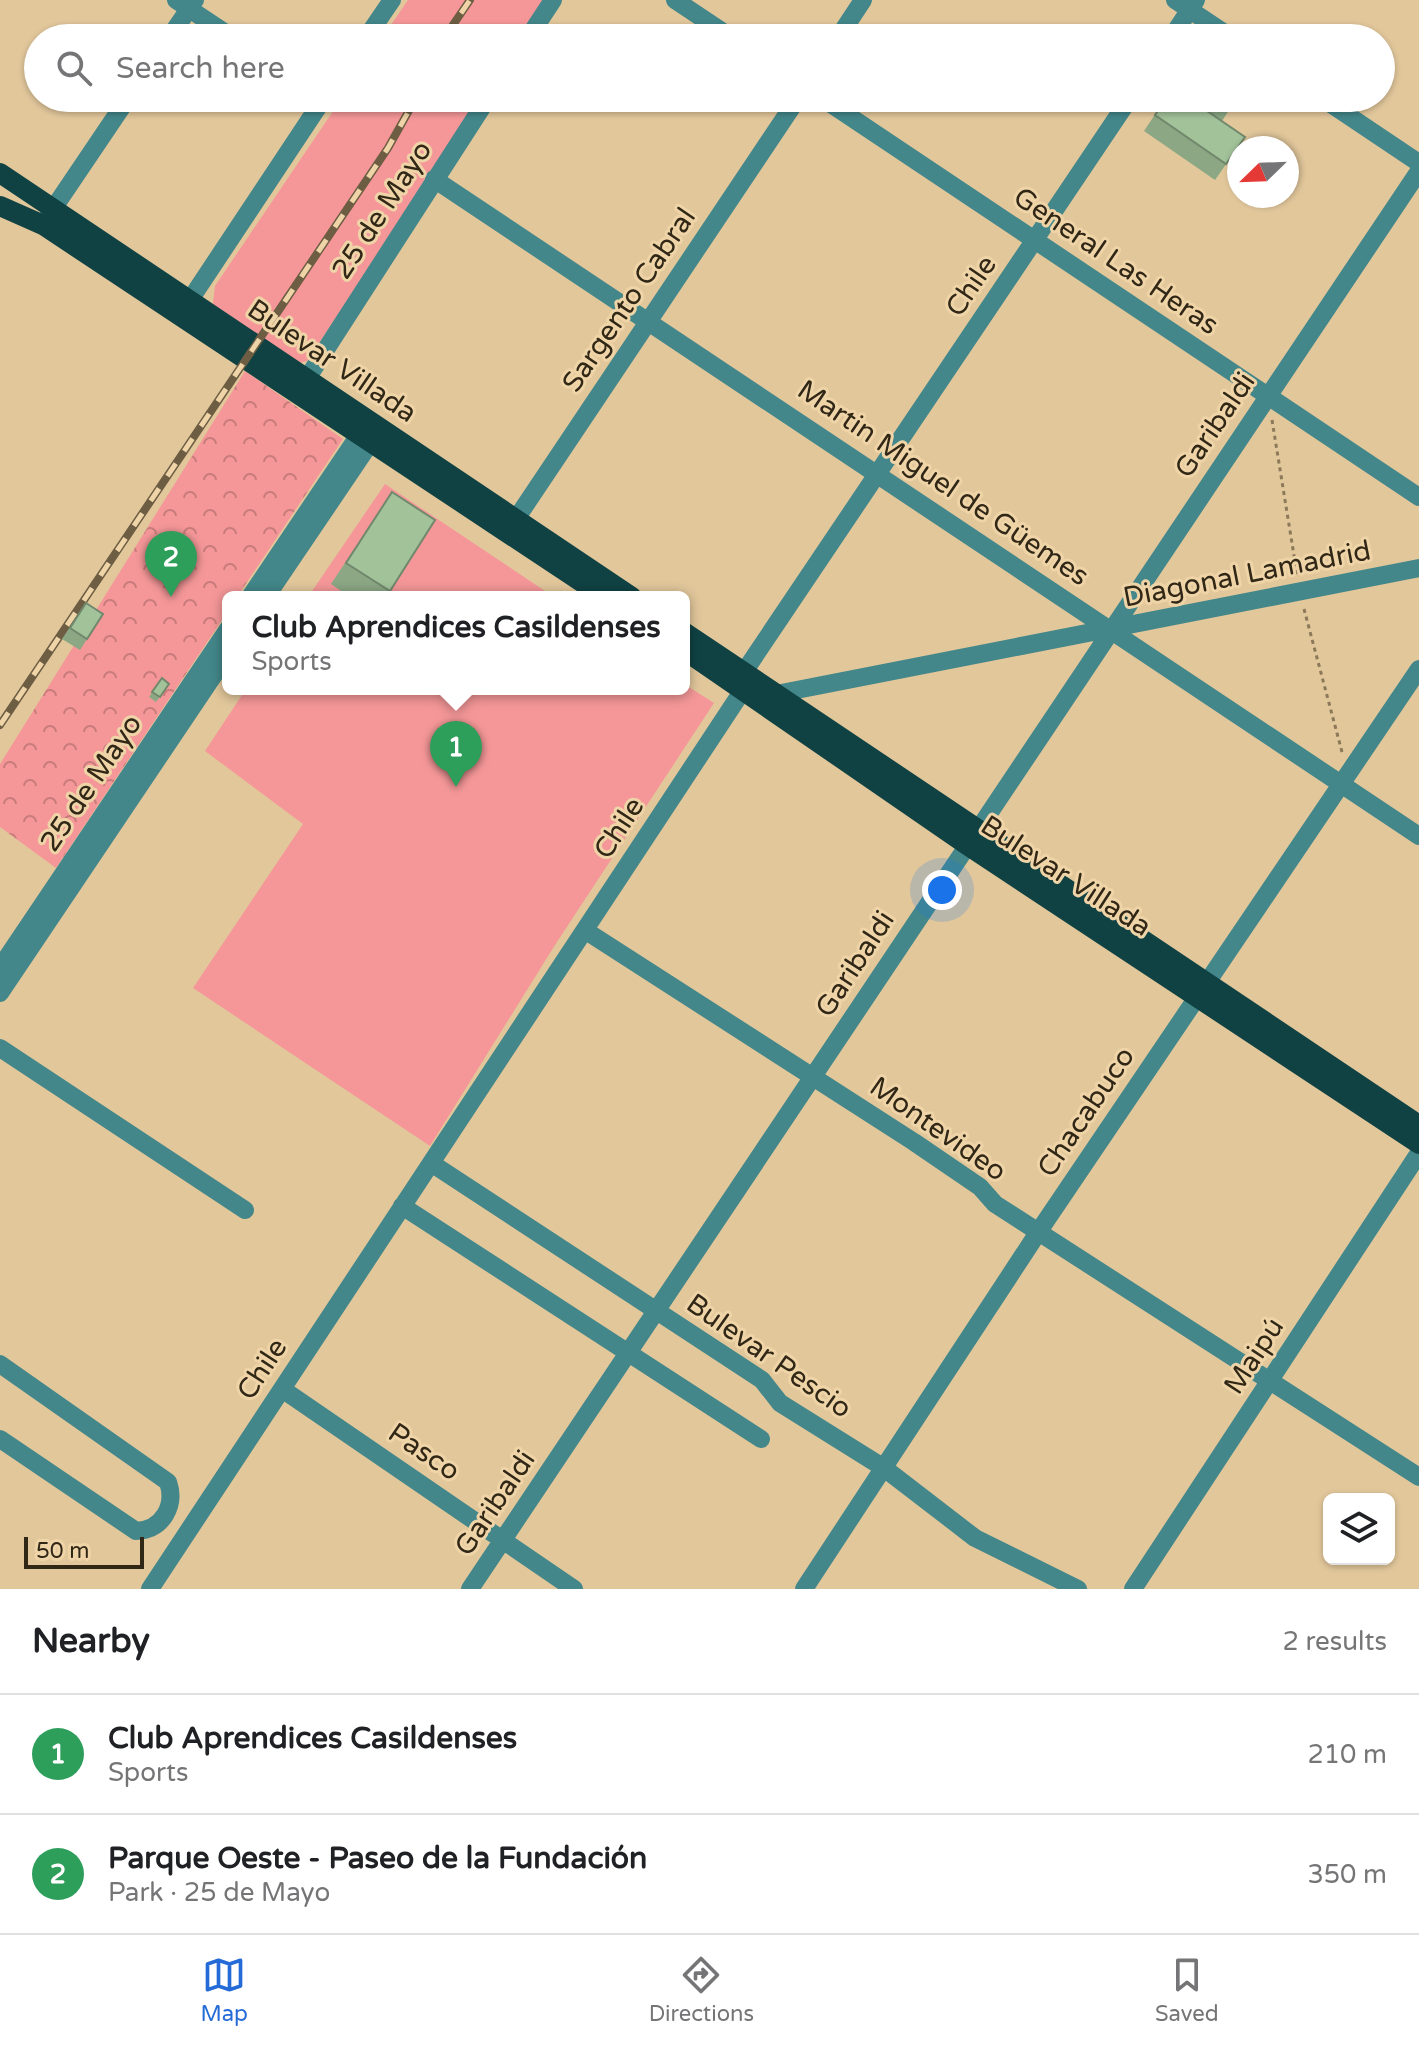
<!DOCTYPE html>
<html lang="en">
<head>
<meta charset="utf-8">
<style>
	body { margin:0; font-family:"Varela Round",sans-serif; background:#f2f2f2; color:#202124 }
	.controls { position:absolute; right:24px; bottom:24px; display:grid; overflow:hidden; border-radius:12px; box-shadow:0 2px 6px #0004 }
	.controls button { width:72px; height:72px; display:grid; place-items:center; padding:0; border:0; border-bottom:2px solid #e0e0e0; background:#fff; color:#202124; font:40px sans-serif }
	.compass { position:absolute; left:1227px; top:136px; width:72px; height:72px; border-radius:50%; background:#fff; box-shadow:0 2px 6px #0004; rotate:247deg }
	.scale { position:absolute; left:24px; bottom:20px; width:120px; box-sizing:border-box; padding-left:8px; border:4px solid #312716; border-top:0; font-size:22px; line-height:28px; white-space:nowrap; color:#312716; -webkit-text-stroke:6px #efd4a8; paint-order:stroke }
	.you { position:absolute; left:942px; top:890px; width:28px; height:28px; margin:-20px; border:6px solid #fff; border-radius:50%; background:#1a73e8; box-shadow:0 0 0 12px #1a73e833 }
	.badge { display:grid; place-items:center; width:52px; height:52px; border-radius:50%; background:#246bd7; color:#fff; font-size:26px; font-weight:700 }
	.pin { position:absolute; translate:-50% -66px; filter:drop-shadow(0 2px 4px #0008) }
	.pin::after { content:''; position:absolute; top:42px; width:28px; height:24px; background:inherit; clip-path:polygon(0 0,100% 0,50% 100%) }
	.popup { position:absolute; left:222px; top:591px; width:468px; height:104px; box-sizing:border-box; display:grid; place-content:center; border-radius:12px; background:#fff; filter:drop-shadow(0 2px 6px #0005); font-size:26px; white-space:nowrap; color:#757577 }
	.popup b { font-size:30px; color:#202124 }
	.popup::after { content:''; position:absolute; left:50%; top:100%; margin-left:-16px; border:16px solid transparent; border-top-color:#fff }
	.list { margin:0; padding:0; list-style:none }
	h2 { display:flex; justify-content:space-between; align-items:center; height:104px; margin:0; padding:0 32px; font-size:34px }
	h2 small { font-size:26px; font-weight:400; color:#757577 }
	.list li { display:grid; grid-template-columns:52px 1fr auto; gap:24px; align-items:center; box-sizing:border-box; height:120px; padding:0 32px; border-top:2px solid #e0e0e0 }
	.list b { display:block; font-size:30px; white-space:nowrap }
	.list p { margin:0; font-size:26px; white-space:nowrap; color:#757577 }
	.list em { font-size:26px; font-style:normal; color:#757577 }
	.icon { flex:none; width:44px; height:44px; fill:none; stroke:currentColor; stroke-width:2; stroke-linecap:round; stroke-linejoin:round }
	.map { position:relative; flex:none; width:1419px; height:1589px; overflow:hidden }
	.search { position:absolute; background:#fff; box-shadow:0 2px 6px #0004; left:24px; right:24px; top:24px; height:88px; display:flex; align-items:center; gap:20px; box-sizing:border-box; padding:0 28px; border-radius:44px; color:#757577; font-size:30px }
	.sheet { height:344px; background:#fff }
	nav { display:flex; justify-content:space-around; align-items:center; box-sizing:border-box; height:112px; border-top:2px solid #e0e0e0; background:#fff; font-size:22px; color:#757577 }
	nav a { display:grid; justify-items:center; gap:4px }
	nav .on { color:#246bd7 }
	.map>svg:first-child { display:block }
	.green { fill:#f59798 }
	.park { fill:url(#park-crowns) }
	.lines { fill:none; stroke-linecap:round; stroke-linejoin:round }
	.path { stroke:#8b795a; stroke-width:3; stroke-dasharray:4 4; stroke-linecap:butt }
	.minor { stroke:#43878a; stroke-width:18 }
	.major { stroke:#104244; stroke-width:20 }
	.rail-casing { stroke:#6d5d43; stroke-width:8 }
	.rail { stroke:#efd4a8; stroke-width:5; stroke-dasharray:15; stroke-linecap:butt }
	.wall { fill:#8ba784 }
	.building { fill:#a2c29a; stroke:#71886c; stroke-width:2 }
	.labels { text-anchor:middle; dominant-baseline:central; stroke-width:6; stroke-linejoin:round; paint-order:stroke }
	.street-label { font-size:28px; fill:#312716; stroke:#efd4a8 }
</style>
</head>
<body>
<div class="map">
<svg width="1419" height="1589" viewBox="0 0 1419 1589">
	<defs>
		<pattern id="park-crowns" width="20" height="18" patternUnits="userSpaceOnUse" patternTransform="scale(2)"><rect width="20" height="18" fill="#f59798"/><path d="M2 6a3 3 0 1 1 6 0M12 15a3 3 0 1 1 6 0" fill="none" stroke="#c77b7b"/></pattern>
	</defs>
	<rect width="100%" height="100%" fill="#e2c79b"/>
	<path class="green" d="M408,0h140l-25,38h-141z
		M342,98h141l-176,263 -8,2 -83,-54 -3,-6 2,-17z
		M385,484l169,113h-246z
		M684,684l30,19 -159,242 -125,201 -237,-158 110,-164 -98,-73 41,-62h438z"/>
	<path class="park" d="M245,371l98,68 -106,158h-9v14l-172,257 -56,-41v-63z"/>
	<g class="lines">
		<path class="path" d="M1272,420l25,154
			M1304,609l38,143"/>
		<path class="minor" d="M176,0l57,38
			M675,0l57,38
			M1175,0l57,38
			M169,38l26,-38
			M366,38l26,-38
			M528,38l25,-38
			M838,38l25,-38
			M1171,38l25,-38
			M822,98l597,399
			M1322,98l97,65
			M434,179l985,657
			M47,218l81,-120
			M182,312l142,-214
			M299,391l189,-293
			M508,531l290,-433
			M250,597l117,-174
			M266,597l113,-167
			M766,696l653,-128
			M586,931l328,211 66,45 15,17 424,273
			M0,968l228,-339
			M0,993l228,-339
			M0,1048l245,162
			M431,1163l331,217 18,23 104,65 91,70 103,51
			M402,1206l359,233
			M0,1364l168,118c8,23 -5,48 -32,49l-136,-92
			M282,1389l292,200
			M150,1589l593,-899 1,-18 386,-574
			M470,1589l949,-1418
			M804,1589l235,-358 380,-562
			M1133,1589l286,-436"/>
		<path class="major" d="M0,173l632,424
			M0,206l43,19 561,372
			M684,632l735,493
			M684,650l283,195 452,299"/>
		<g class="rail-casing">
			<path id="rail" d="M444,38l26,-38
				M0,725l388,-577 28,-50"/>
		</g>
		<use href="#rail" class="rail"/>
	</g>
	<path class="wall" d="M1166,98h71l-15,23 23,16 -30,43 -71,-49z
		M392,492l43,28 -50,77h-35l-19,-13z
		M86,603l1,36 -7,11 -18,-11z
		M162,678l7,6 -13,18 -7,-5z"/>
	<path class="building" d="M1167,98h21l57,39 -19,27 -71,-49z
		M1218,98h19l-5,9z
		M392,492l43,28 -45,71 -44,-28z
		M86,603l17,11 -16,25 -17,-11z
		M162,678l7,6 -9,13 -8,-5z"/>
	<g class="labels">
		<g class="street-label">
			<text transform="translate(382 210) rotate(-57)">25 de Mayo</text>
			<text transform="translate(1116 261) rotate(34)">General Las Heras</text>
			<text transform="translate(971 286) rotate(-56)">Chile</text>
			<text transform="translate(629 300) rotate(-56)">Sargento Cabral</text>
			<text transform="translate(332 361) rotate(34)">Bulevar Villada</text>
			<text transform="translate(1215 425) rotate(-56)">Garibaldi</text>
			<text transform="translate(943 483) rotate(34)">Martin Miguel de Güemes</text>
			<text transform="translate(1247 574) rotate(-11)">Diagonal Lamadrid</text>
			<text transform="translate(91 783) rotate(-56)">25 de Mayo</text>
			<text transform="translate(619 828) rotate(-57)">Chile</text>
			<text transform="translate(1066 876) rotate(33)">Bulevar Villada</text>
			<text transform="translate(855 964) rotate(-57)">Garibaldi</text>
			<text transform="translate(1086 1112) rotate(-56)">Chacabuco</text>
			<text transform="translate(938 1129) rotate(35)">Montevideo</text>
			<text transform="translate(769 1356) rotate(35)">Bulevar Pescio</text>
			<text transform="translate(1254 1356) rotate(-57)">Maipú</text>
			<text transform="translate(262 1369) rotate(-57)">Chile</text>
			<text transform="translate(424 1452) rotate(34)">Pasco</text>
			<text transform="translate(495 1503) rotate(-56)">Garibaldi</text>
		</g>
	</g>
</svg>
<div class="controls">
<button><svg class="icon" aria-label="layers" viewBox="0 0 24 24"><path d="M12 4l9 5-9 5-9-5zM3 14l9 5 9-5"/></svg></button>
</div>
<svg class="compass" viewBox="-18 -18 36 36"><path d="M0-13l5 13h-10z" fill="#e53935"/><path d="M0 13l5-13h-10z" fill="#757577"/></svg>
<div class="scale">50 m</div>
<div class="you"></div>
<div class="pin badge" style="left:456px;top:787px;background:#2e9e5b">1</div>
<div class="popup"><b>Club Aprendices Casildenses</b>Sports</div>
<div class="pin badge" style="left:171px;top:597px;background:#2e9e5b">2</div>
<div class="search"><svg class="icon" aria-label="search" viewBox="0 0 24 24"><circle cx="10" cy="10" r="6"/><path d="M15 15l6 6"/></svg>Search here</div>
</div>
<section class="sheet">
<h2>Nearby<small>2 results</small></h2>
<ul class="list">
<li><span class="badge" style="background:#2e9e5b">1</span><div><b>Club Aprendices Casildenses</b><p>Sports</p></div><em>210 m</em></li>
<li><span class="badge" style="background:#2e9e5b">2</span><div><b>Parque Oeste - Paseo de la Fundación</b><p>Park · 25 de Mayo</p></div><em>350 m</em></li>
</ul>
</section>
<nav>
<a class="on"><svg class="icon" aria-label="map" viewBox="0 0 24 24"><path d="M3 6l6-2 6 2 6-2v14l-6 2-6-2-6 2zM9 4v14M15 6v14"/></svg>Map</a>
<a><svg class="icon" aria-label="directions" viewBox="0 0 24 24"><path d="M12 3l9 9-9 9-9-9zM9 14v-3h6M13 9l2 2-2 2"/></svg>Directions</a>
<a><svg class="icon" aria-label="saved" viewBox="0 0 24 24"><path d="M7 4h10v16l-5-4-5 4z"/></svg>Saved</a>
</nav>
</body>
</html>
